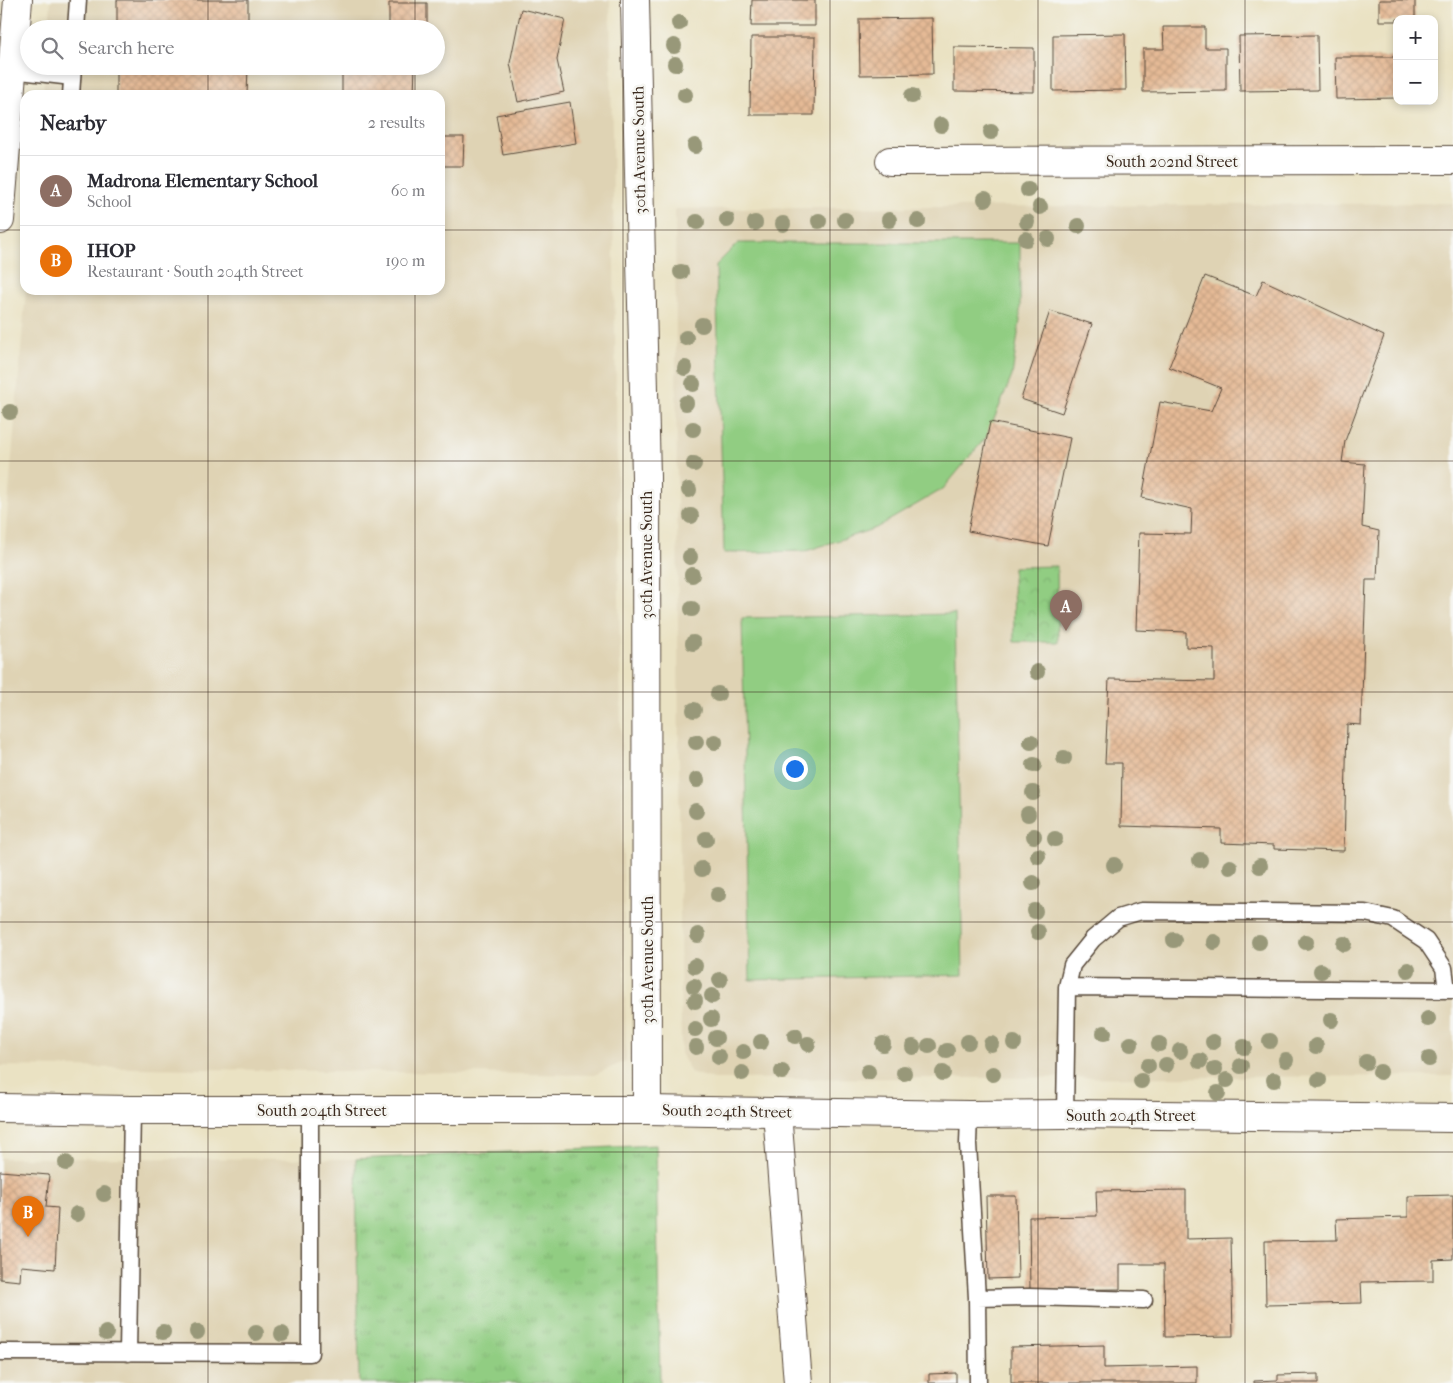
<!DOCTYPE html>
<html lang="en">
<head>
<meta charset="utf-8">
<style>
	body { margin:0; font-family:"IM FELL French Canon",serif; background:#f7f7f7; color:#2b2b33 }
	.controls { position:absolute; right:15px; top:15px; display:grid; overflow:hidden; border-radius:10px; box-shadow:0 2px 8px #0003 }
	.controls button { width:45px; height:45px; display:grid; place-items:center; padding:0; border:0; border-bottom:1px solid #e1e1e2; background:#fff; color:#2b2b33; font:25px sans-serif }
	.you { position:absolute; left:794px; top:768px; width:18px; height:18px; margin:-12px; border:4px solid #fff; border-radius:50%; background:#1a73e8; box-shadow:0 0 0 8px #1a73e833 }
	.badge { display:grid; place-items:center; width:32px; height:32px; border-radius:50%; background:#1a73e8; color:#fff; font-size:16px; font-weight:700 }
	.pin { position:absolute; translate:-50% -41px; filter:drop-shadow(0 1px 2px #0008) }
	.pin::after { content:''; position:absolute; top:26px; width:18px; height:15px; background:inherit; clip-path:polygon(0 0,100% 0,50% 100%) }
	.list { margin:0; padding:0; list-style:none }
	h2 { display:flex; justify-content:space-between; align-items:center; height:65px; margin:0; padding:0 20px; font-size:21px }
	h2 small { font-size:16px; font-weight:400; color:#7c7c81 }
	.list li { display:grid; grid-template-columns:32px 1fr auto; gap:15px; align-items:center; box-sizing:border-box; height:70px; padding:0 20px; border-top:1px solid #e1e1e2 }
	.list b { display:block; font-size:19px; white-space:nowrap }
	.list p { margin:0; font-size:16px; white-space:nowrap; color:#7c7c81 }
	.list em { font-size:16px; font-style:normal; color:#7c7c81 }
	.icon { flex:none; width:28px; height:28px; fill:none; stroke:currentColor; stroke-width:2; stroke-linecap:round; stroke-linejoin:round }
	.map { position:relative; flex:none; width:1453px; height:1383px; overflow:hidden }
	.search { position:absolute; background:#fff; box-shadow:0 2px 8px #0003; left:20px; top:20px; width:425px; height:55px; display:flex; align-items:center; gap:12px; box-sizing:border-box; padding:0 18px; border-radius:28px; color:#7c7c81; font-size:19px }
	.panel { position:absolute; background:#fff; box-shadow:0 2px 8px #0003; left:20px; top:90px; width:425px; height:205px; border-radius:15px }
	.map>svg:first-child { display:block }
	.built { fill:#dfd3b4 }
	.grass { fill:url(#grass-tufts); stroke:#667c50 }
	.park { fill:url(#park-crowns); stroke:#667c50 }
	.pitch { fill:#91cd82; stroke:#667c50 }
	.building { fill:url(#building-cross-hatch) }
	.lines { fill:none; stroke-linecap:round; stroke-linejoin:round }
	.lane-casing { stroke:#554637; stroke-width:19 }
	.street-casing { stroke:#554637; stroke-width:30 }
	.secondary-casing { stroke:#554637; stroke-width:30 }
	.primary-casing { stroke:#554637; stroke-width:30 }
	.lane { stroke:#fff; stroke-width:16 }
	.street { stroke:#fff; stroke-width:28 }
	.secondary { stroke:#fff; stroke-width:28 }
	.primary { stroke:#fff; stroke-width:28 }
	.tree { fill:#989879 }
	.grid { fill:none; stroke:#3b2a1e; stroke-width:1; stroke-opacity:0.55 }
	.labels { text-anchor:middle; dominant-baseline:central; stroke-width:5; stroke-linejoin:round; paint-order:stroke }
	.street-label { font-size:16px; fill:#3b2a1e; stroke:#f6f6f2 }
</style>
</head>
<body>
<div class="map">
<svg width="1453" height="1383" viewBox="0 0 1453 1383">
	<defs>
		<pattern id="grass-tufts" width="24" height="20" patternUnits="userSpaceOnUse" patternTransform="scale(1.25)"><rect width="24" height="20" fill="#91cd82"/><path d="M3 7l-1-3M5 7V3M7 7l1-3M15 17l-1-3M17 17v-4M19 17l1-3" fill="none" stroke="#7eb070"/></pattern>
		<pattern id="park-crowns" width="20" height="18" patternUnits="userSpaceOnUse" patternTransform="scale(1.25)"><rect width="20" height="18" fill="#91cd82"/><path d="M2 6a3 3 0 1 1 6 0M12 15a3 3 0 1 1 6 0" fill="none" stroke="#7eb070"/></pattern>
		<pattern id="building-cross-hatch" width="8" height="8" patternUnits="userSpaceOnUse" patternTransform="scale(1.25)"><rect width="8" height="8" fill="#e5ba96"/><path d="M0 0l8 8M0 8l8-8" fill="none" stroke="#c5a081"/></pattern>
	</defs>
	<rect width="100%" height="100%" fill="#f6f6f2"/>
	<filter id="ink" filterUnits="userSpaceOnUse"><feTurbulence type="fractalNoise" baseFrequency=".02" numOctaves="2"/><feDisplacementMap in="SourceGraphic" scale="10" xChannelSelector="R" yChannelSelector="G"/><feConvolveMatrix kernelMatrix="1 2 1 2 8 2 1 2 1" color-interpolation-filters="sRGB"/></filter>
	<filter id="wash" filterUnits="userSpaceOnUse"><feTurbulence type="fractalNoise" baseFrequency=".0096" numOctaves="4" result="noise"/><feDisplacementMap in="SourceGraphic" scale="20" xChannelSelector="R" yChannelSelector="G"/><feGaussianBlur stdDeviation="1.12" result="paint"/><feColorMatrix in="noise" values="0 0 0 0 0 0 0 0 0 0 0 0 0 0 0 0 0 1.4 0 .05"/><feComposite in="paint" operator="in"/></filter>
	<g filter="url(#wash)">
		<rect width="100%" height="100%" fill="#eae2c3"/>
		<path class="built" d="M51,0h559l16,1061 -32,14 -594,-9v-466l26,-310h414v-195h-397l2,-29h391v-37h-387z
			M1453,203v873l-739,3 -23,-6 -10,-20 -6,-844z
			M0,1158l356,1 3,224h-359z"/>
		<path class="grass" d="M656,1145l4,238h-301l-3,-224z"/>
		<path class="park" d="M1057,566l1,76h-44l-1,-75z"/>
		<path class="pitch" d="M738,243h282v77l-8,56 -25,60 -44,53 -67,39 -70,23 -82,2 -8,-288z
			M955,614l8,361 -213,5 -8,-362z"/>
		<g id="blocks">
			<path class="building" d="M117,0h131v29h-131z
				M752,0h63v26h-64z
				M1379,0h36v19h-18v2h-18z
				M389,3h38v26h-38z
				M521,9l44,10 -8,41 7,32 -46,10 -8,-39z
				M932,18l1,56 -73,1 -1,-56z
				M1163,27h42v21h21v43l-83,1v-43h21z
				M1125,34l1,56 -73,1v-56z
				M1317,35l1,55 -78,1 -1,-55z
				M751,37h64l-1,78h-64z
				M954,47l80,1v44l-80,-1z
				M1335,57h62v41l-61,1z
				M116,66h132l-1,29h-131z
				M342,66h73l-1,29h-72z
				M570,102l6,41 -73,12 -7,-40z
				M440,137h24l-1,29h-23z
				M1205,276l51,20 7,-16 121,56 -39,105 -3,21 23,2 -3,63 17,4 -2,49h-11l-5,145 -14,-1 -3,127 -70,-2v-4l-53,-2v-14l-100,-3 1,-63h-17l4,-84 105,2v-33l-28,-1v-15l-50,-2 3,-97 52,1 1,-25 -50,-11 18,-96 51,9 10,-23 -52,-21z
				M1050,311l42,13 -30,89 -41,-14z
				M990,422l80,16 -22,108 -80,-15z
				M0,1171l49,4 -3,32 12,1 -3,61 -34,-3 -1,15 -20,-2z
				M1186,1190v49l45,-1 2,98 -68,1 -1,-73h-44v25l-90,1 -1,-73 68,-1 -1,-25z
				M1453,1195v64l-20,1v21l-72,1 1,21 -96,2 -1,-64 72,-1 -1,-21 72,-2v-21z
				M986,1196h30l2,82 -30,1z
				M1104,1345v23l93,-2v17h-186v-36z
				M956,1373v10h-27v-9z
				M1318,1374v9h-64v-2l24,-1v-5z"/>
		</g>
	</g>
	<g filter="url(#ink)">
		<use href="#blocks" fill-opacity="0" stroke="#554637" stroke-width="1"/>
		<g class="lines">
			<g class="lane-casing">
				<path id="lane" d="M76,29l2,-29
					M12,70l60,7
					M71,95l2,-29
					M1067,987l386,3
					M1065,1114l2,-127 5,-22 21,-26 25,-21 23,-7 224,2 28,6 33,22 18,27 3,22
					M969,1115l-1,29 9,154 1,85
					M977,1298l52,-1 115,3
					M0,1352l310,1v-243
					M128,1353l4,-243"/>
			</g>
			<g class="street-casing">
				<path id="street" d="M635,0l11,477 1,633
					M890,161l563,-1
					M777,1112l21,271"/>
			</g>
			<g class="secondary-casing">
				<path id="secondary" d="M0,1108l132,2h515l322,5 96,-1 388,4"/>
			</g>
			<g class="primary-casing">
				<path id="primary" d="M0,220l18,-220"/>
			</g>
			<use href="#lane" class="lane"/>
			<use href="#street" class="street"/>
			<use href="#secondary" class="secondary"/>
			<use href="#primary" class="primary"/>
		</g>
		<g class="tree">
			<circle cx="679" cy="23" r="8"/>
			<circle cx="674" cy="46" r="8"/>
			<circle cx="675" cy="64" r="8"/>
			<circle cx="685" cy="95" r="8"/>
			<circle cx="912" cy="96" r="8"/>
			<circle cx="941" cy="125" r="8"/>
			<circle cx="991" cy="132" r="8"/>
			<circle cx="695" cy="146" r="8"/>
			<circle cx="1028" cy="190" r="8"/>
			<circle cx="985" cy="199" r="8"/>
			<circle cx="1040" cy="207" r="8"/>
			<circle cx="727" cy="220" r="8"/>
			<circle cx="845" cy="220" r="8"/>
			<circle cx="889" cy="220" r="8"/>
			<circle cx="819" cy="221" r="8"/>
			<circle cx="918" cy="221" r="8"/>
			<circle cx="697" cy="222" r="8"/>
			<circle cx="1027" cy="222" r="8"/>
			<circle cx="755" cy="223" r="8"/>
			<circle cx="783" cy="224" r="8"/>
			<circle cx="1078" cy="226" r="8"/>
			<circle cx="1026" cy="239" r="8"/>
			<circle cx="1048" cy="239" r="8"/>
			<circle cx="681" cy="272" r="8"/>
			<circle cx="702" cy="325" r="8"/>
			<circle cx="686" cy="338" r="8"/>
			<circle cx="685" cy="368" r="8"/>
			<circle cx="693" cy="384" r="8"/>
			<circle cx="686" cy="403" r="8"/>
			<circle cx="10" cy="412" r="8"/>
			<circle cx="693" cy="429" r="8"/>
			<circle cx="694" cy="464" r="8"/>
			<circle cx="689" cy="490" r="8"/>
			<circle cx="691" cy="516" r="8"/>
			<circle cx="690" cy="557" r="8"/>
			<circle cx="692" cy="575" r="8"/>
			<circle cx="692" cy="609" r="8"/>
			<circle cx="693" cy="643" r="8"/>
			<circle cx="1037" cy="672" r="8"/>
			<circle cx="718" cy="694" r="8"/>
			<circle cx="694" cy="710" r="8"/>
			<circle cx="696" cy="742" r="8"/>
			<circle cx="715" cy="742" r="8"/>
			<circle cx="1031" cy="742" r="8"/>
			<circle cx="1064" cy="758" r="8"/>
			<circle cx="1034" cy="765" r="8"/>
			<circle cx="697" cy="780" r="8"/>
			<circle cx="1033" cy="793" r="8"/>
			<circle cx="696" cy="811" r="8"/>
			<circle cx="1028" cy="814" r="8"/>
			<circle cx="1034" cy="836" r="8"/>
			<circle cx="706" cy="839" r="8"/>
			<circle cx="1055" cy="839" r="8"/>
			<circle cx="1038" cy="856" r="8"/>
			<circle cx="1200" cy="860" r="8"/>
			<circle cx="1114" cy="865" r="8"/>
			<circle cx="1260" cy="866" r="8"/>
			<circle cx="1230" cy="867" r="8"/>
			<circle cx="702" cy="869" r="8"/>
			<circle cx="1033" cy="883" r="8"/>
			<circle cx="718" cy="895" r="8"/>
			<circle cx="1035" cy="911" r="8"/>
			<circle cx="1038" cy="932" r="8"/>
			<circle cx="698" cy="935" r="8"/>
			<circle cx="1174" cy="940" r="8"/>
			<circle cx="1214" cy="942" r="8"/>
			<circle cx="1259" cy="942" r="8"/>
			<circle cx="1306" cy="942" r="8"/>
			<circle cx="1344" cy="944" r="8"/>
			<circle cx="695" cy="966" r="8"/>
			<circle cx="1408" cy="970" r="8"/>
			<circle cx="1321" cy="971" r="8"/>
			<circle cx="720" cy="980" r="8"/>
			<circle cx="694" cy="986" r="8"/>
			<circle cx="712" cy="996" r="8"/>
			<circle cx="695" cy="1001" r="8"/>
			<circle cx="711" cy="1019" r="8"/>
			<circle cx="1428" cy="1019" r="8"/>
			<circle cx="1331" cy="1020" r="8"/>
			<circle cx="695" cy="1029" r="8"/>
			<circle cx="1104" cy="1033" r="8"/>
			<circle cx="795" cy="1036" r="8"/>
			<circle cx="716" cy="1038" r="8"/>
			<circle cx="1270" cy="1041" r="8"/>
			<circle cx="761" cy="1042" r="8"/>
			<circle cx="968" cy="1042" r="8"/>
			<circle cx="1213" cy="1042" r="8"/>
			<circle cx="1014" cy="1043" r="8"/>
			<circle cx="808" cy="1044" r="8"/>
			<circle cx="883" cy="1044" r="8"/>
			<circle cx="991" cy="1044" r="8"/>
			<circle cx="1131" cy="1044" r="8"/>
			<circle cx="1159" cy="1044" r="8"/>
			<circle cx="929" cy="1046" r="8"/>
			<circle cx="1316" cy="1046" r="8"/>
			<circle cx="696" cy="1047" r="8"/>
			<circle cx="913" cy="1047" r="8"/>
			<circle cx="1244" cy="1047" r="8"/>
			<circle cx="947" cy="1051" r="8"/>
			<circle cx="1180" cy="1051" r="8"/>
			<circle cx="743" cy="1052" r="8"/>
			<circle cx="719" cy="1057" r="8"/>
			<circle cx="1429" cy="1059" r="8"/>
			<circle cx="1286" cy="1060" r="8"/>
			<circle cx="1200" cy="1061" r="8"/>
			<circle cx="1366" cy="1062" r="8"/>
			<circle cx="1166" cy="1065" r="8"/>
			<circle cx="1148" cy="1066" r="8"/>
			<circle cx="1241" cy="1066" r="8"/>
			<circle cx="1215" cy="1069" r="8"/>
			<circle cx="782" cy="1072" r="8"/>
			<circle cx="868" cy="1072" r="8"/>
			<circle cx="1380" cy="1072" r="8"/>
			<circle cx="742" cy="1073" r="8"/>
			<circle cx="904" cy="1073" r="8"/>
			<circle cx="943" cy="1073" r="8"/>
			<circle cx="993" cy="1074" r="8"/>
			<circle cx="1227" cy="1080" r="8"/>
			<circle cx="1274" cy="1080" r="8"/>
			<circle cx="1319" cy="1080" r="8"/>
			<circle cx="1141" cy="1081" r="8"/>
			<circle cx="1218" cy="1093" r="8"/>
			<circle cx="66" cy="1163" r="8"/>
			<circle cx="104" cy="1194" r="8"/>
			<circle cx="77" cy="1214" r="8"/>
			<circle cx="163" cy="1332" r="8"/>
			<circle cx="197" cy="1332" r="8"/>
			<circle cx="106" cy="1333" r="8"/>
			<circle cx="256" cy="1333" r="8"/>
			<circle cx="282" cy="1334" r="8"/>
		</g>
	</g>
	<path class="grid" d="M208,0v29M415,0v29M623,0v1383M830,0v1383M1038,0v1383M1245,0v1383M208,66v29M415,66v29M0,230h25M440,230h1013M208,290v1093M415,290v1093M0,461h1453M0,692h1453M0,922h1453M0,1152h1453"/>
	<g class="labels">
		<g class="street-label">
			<text transform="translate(639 150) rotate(-91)">30th Avenue South</text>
			<text x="1172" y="161">South 202nd Street</text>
			<text transform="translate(646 555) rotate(-90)">30th Avenue South</text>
			<text transform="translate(647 960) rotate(-90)">30th Avenue South</text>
			<text x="322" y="1110">South 204th Street</text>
			<text transform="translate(727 1111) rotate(1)">South 204th Street</text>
			<text x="1131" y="1115">South 204th Street</text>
		</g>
	</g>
</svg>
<div class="controls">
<button>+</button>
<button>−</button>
</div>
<div class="you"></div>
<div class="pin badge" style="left:1066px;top:631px;background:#8d6e63">A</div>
<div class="pin badge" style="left:28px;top:1237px;background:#e8710a">B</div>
<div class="search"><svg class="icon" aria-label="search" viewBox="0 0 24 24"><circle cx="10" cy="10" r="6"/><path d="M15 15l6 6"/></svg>Search here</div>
<section class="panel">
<h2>Nearby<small>2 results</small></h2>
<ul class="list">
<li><span class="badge" style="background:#8d6e63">A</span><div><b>Madrona Elementary School</b><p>School</p></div><em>60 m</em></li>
<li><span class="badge" style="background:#e8710a">B</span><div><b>IHOP</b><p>Restaurant · South 204th Street</p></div><em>190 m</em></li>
</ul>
</section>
</div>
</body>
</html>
